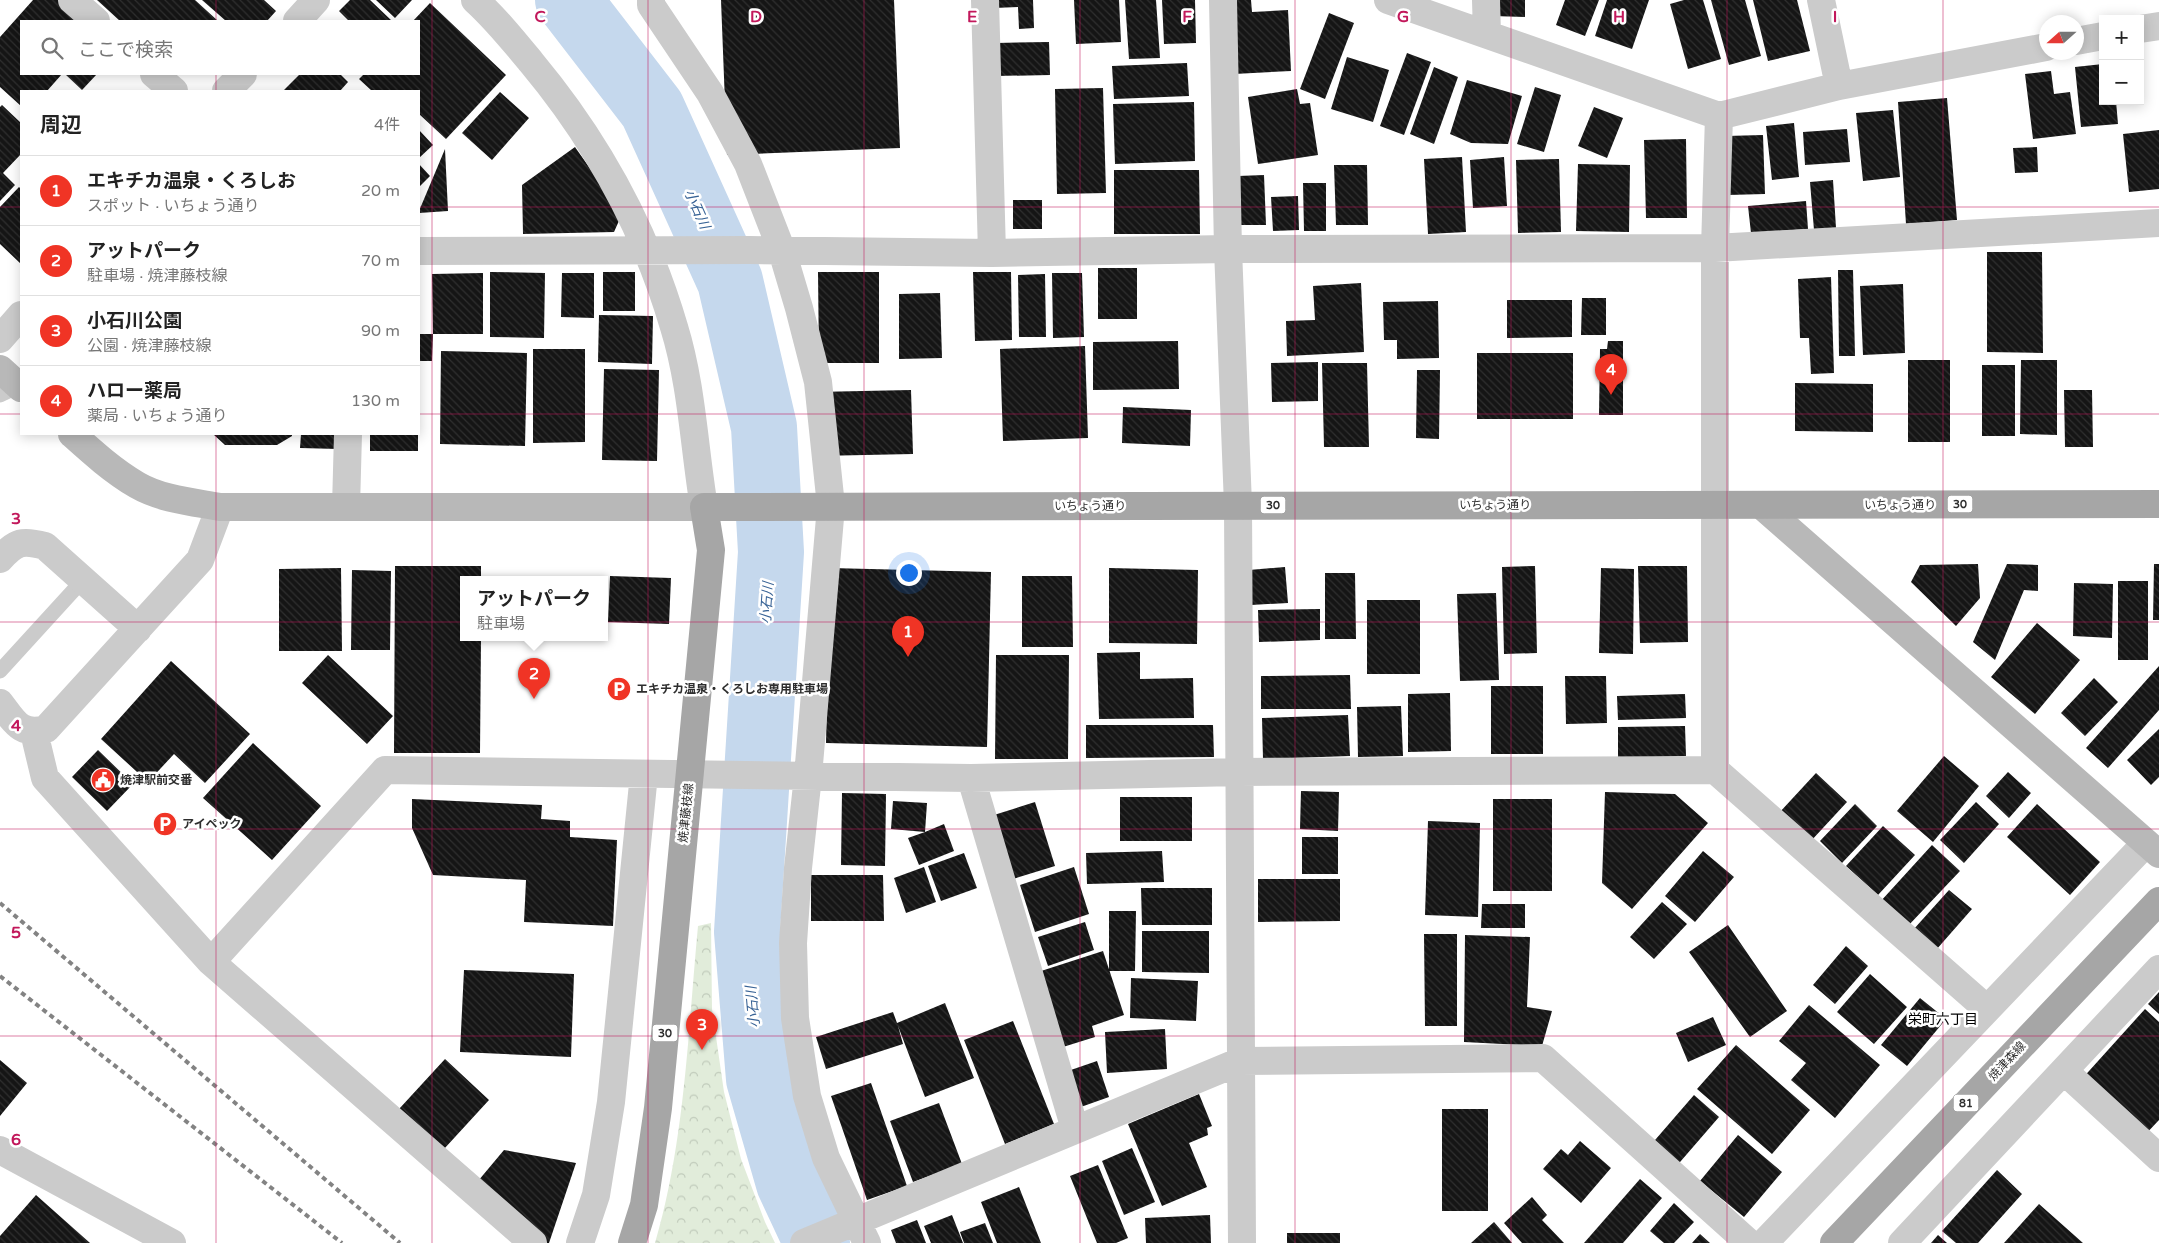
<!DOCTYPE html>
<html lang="ja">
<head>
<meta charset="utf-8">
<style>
	body { margin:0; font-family:"Varela Round","Noto Sans JP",sans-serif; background:#f2f2f2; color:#222 }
	.controls { position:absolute; right:15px; top:15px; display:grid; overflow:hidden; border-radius:0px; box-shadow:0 2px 12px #0003 }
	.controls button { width:45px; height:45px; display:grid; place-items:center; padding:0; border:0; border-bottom:1px solid #e0e0e0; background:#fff; color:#222; font:25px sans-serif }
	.compass { position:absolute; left:2039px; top:15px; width:45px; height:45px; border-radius:50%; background:#fff; box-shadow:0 2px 12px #0003; rotate:249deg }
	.you { position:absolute; left:908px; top:572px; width:18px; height:18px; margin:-12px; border:4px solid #fff; border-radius:50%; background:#1a73e8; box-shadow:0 0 0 8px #1a73e833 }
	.badge { display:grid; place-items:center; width:32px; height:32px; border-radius:50%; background:#f03425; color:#fff; font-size:16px; font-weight:700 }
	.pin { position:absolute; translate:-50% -41px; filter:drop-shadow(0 1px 2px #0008) }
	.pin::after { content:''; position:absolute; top:26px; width:18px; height:15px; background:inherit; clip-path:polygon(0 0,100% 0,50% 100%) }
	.popup { position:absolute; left:460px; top:576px; width:148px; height:65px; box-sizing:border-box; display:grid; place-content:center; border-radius:0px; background:#fff; filter:drop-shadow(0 1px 4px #0005); font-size:16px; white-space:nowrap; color:#767676 }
	.popup b { font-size:19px; color:#222 }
	.popup::after { content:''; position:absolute; left:50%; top:100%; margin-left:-10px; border:10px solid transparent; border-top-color:#fff }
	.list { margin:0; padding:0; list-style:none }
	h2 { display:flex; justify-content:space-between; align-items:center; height:65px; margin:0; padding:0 20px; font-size:21px }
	h2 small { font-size:16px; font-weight:400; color:#767676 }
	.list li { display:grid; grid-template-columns:32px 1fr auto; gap:15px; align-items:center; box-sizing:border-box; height:70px; padding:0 20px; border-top:1px solid #e0e0e0 }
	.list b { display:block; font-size:19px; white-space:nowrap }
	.list p { margin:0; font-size:16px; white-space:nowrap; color:#767676 }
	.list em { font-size:16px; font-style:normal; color:#767676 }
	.icon { flex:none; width:28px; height:28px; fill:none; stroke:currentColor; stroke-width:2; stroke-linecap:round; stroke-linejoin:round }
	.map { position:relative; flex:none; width:2159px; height:1243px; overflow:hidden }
	.search { position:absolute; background:#fff; box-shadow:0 2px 12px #0003; left:20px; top:20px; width:400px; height:55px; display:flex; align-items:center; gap:12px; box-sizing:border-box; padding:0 18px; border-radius:0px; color:#767676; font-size:19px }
	.panel { position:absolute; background:#fff; box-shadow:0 2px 12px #0003; left:20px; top:90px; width:400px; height:345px; border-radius:0px }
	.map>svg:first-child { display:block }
	.park { fill:url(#park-crowns) }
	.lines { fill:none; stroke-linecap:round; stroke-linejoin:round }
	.river { stroke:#c5d8ed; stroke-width:66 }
	.building { fill:url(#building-back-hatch) }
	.lane { stroke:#cbcbcb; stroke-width:15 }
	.street { stroke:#cbcbcb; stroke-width:28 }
	.secondary { stroke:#b8b8b8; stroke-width:28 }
	.primary { stroke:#a6a6a6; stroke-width:28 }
	.rail { stroke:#838383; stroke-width:4; stroke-dasharray:5 4; stroke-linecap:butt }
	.grid { fill:none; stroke:#c2185b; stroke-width:1; stroke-opacity:0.55 }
	.labels { text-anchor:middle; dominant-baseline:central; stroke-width:5; stroke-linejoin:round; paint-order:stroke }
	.shield { fill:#fff; stroke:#6d6d6d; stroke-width:1 }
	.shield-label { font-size:11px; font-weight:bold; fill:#2e2e2e }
	.street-label { font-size:12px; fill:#2e2e2e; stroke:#fff }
	.poi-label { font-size:12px; font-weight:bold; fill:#2e2e2e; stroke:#fff; text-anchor:start }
	.water-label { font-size:14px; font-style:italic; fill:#376295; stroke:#fff }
	.neighbourhood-label { font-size:14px; fill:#000; stroke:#fff }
	.grid-label { font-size:16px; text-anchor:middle; font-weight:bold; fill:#c2185b; stroke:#fff; stroke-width:5; stroke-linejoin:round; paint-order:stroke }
</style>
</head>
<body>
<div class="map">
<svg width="2159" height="1243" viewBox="0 0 2159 1243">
	<defs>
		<pattern id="park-crowns" width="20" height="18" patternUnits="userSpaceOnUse" patternTransform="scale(1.25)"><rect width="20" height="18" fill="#e1ecda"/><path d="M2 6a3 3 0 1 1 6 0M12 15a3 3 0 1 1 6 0" fill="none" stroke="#c1cbbb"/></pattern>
		<pattern id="building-back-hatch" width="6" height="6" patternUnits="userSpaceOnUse" patternTransform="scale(1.25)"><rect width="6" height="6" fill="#151515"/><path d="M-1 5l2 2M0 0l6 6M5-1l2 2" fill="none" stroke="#2f2f2f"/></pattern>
	</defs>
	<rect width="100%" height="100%" fill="#fff"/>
	<path class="park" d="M711,923l1,86 12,83 17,67 24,63 10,21h-120c30,-102 33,-212 43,-317z"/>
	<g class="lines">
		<path class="river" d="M568,0l84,109 78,172 34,146 7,125 -24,380 12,147 30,104 28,60"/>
	</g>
	<path class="building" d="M33,0h26l23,21h-61v53h41l-15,17h-26v15l-21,-19v-50z
		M97,0h98l23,21h-98z
		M202,0h62l12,11 -9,10h-41z
		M350,0h20l22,21h-43l-10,-10z
		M376,0h36l-17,18z
		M721,0h173l6,148 -173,7z
		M994,0h39l1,28 -15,1 -1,-22 -24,1z
		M1074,0h45l2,42 -45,2z
		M1125,0h31l4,58 -31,1z
		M1162,0h33l1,43 -32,1z
		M1230,0h21l1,12 36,-2 3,61 -57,3z
		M1492,0h33v17l-33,-1z
		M1565,0h34l-14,36 -29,-11z
		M1607,0h42l-17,49 -37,-13z
		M1684,0h19l18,59 -33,10 -18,-65z
		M1711,0h34l16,56 -32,9z
		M1753,0h44l13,51 -42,10z
		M430,3l76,72 -60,64 -27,-25v-23h-47l-13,-12 5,-5h55v-53h-6z
		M1329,13l25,10 -29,76 -25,-10z
		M1049,42l1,33 -54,1v-33z
		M1407,53l24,9 -27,73 -24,-9z
		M1347,57l42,13 -16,52 -42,-13z
		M1187,63l2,33 -75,3 -2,-33z
		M2103,64v37h13l2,23 -37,3 -6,-60z
		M1434,67l24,10 -24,67 -24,-10z
		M2051,71l3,23 16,-2 6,42 -43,5 -8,-65z
		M65,74h32l-15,16z
		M300,74h40l8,8 -8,9h-57z
		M1467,80l55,16 -14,48 -37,-1 -21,-9z
		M1535,87l26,8 -17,57 -27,-8z
		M1103,88l3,105 -49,1 -2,-105z
		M1297,89l3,15 10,-1 8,52 -60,9 -10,-67z
		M500,92l29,26 -37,42 -30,-27z
		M1947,98l10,122 -51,4 -8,-122z
		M1194,102l1,59 -80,3 -2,-60z
		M2,105l19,18v31l-18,19 12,12 -15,16v-94z
		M1594,107l29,11 -16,40 -29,-12z
		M1893,110l7,67 -37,4 -7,-68z
		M1794,123l5,54 -27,3 -6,-54z
		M1847,129l3,33 -45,3 -2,-33z
		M419,130l14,15 -14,13z
		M2159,130v59l-30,3 -6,-58z
		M1763,135l2,59 -37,1 -2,-59z
		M1686,139l1,79h-41l-2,-78z
		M575,147l47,67 -8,18 -91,2 -1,-49z
		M2037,147l1,25 -23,1 -2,-25z
		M445,149l3,62 -29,2v-2z
		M1462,157l4,75 -38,2 -4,-75z
		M1504,157l3,49 -34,2 -3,-48z
		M1559,159l2,73 -43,1 -2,-73z
		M419,164l11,12 -11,11z
		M1578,164l52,1 -1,67 -53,-1z
		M1334,165h33l1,60h-32z
		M1114,170h85l1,64h-86z
		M1264,175l2,50h-28v-49z
		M1833,180l3,48 -22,2 -4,-48z
		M1303,183h23v48h-22z
		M19,187l2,2v75l-21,-20v-37z
		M1298,196l1,34 -26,1 -2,-34z
		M1013,200h29v29h-29z
		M1806,201l2,28 -57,4 -3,-27z
		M1987,252h55l1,101 -56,-1z
		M1098,268h39v51h-39z
		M1838,270h15l2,86h-16z
		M490,272l55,1 -1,65 -54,-1z
		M603,272h32v39h-32z
		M818,272h61v91h-60z
		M973,272h38l1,68 -37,1z
		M483,273v61h-50l-1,-60z
		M562,273h32v45l-33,-1z
		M1052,273h30l2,64 -31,1z
		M1045,274l1,63h-27l-1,-62z
		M1831,277l3,96 -23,1 -2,-36h-9l-2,-59z
		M1361,283l3,69 -77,4 -1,-35 29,-1 -2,-34z
		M1903,284l2,69 -42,2 -3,-69z
		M940,293l2,65 -43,1v-65z
		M1582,298h24v37h-25z
		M1507,300h65v37l-65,1z
		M1438,301l1,57 -42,1v-19h-13l-1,-38z
		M599,315l54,1 -1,48 -54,-2z
		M419,334h14l-1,27h-13z
		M1178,341l1,48 -86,1v-48z
		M1608,341h15v74h-24l1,-66h7z
		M1085,346l3,92 -85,3 -3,-92z
		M533,349h52v93l-52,1z
		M441,351l86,2 -2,93 -85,-2z
		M1477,353h96v66h-96z
		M1908,360h42v82h-42z
		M2021,360h36v75l-37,-1z
		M1318,362v39l-46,1 -1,-39z
		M1322,363h45l2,84h-45z
		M1982,365h33v71h-33z
		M604,369l55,1 -2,91 -55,-1z
		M1417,370h23l-1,69 -23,-1z
		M1795,383l78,1v48l-78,-1z
		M911,390l2,64 -96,2 -2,-64z
		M2064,390h28l1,57h-28z
		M1123,407l68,3 -1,36 -68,-3z
		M213,434h79v2l-15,9h-52z
		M301,434h37v15l-38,-1z
		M370,434h48v17h-48z
		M1978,564l2,34 -24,28 -45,-44 9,-17z
		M2007,564l31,1v26l-14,-1 -29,70 -22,-18z
		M2154,564h5v56h-6z
		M395,566h86v14h-17v58h17l-1,115h-86z
		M1535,566l2,87 -33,1 -2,-87z
		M1638,566h49l1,76 -48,1z
		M1285,567l3,36 -37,2 -2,-35z
		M341,568l1,83h-63v-82z
		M830,568l161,4 -4,175 -161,-4z
		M1109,568l89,2 -1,74 -88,-1z
		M1601,568l33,1 -1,85 -34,-1z
		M352,570l39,1 -1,79h-39z
		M1325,573h30l1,66h-31z
		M610,576l61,2 -2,46 -61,-2z
		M1022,576h50l1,71h-51z
		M2118,581h30v79h-30z
		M2074,583l39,1 -1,54 -39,-2z
		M1496,593l3,87 -39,1 -3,-87z
		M1367,600h53v74h-53z
		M1320,609v31l-61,2 -1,-32z
		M2037,623l43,37 -45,54 -44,-37z
		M1140,652v27l53,-1 1,40 -95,1 -2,-66z
		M328,655l65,61 -26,28 -65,-61z
		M996,655h73l-1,104h-73z
		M171,661l79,73 -45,49 -31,-29 -26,28 -47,-43z
		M2159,666v44l-51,58 -22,-20z
		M1350,675l1,34h-90v-33z
		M1565,676h41l1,47 -41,1z
		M2094,678l24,24 -33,34 -24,-23z
		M1491,686h52v68h-52z
		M1450,693l1,58 -43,1v-58z
		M1685,694l1,24 -68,2 -1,-24z
		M1401,706l2,50 -45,1 -1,-50z
		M1348,715l2,41 -87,3 -1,-41z
		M1086,725h127l1,32 -128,1z
		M1685,726l1,30 -68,2v-31z
		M2159,729v48l-8,8 -24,-25z
		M253,743l68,63 -49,54 -69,-62z
		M98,750l35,34 -26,27 -35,-34z
		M1944,756l35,30 -46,56 -36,-31z
		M2008,772l23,21 -22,25 -23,-22z
		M1816,773l31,29 -37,40 -31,-29z
		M1301,791l38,1 -1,39 -38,-2z
		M1605,792l70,2 33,29 -76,86 -30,-26z
		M842,793l44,1 -1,72 -44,-1z
		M1120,797h72v44h-72z
		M412,799l130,6 -1,14 29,2v16l47,3 -4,86 -89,-4 2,-42 -93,-5 -21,-47z
		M1493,799h59v92h-59z
		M893,801l34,2 -2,29 19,-8 10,27 -35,14 -11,-27 17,-6 -34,-3z
		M1035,802l20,64 -42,13 -19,-64z
		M1976,802l23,22 -35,39 -24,-23z
		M1855,804l22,22 -35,37 -22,-22z
		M2037,804l63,58 -30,33 -63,-58z
		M1428,821l52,2 -2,94 -53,-2z
		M1883,826l32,29 -37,40 -32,-29z
		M1302,837h36v37h-36z
		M1932,845l28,26 -53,56 -27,-25z
		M1162,851l2,31 -77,2 -1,-31z
		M1703,851l31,26 -39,45 -30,-26z
		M964,853l13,35 -36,13 -13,-35z
		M924,867l12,35 -30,11 -12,-35z
		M1074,867l15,47 -54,18 -15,-47z
		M811,875h72l1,46h-73z
		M1258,879h82v42l-82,1z
		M1141,888h71v37h-70z
		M1949,890l23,19 -36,41 -23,-20z
		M1662,902l25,22 -33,35 -24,-22z
		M1482,904h43v24h-44z
		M1109,911h27l-1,60h-26z
		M1085,922l9,28 -46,16 -10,-29z
		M1728,925l59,86 -37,26 -61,-85z
		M1142,931h67v42l-67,-1z
		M1424,934h33v92h-32z
		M1465,935l65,2 -3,70 25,4 -10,35 -78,-4z
		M1846,946l22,20 -33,38 -22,-19z
		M1103,951l21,64 -32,11 3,11 -32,10 -25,-75z
		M464,970l110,4 -3,83 -111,-5z
		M1870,974l37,33 -33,37 -37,-32z
		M1131,978l67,3 -2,40 -66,-3z
		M2159,992v22l-11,-10z
		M1920,998l26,21 -39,47 -26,-21z
		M945,1003l29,75 -49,19 -27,-71 5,18 -77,25 -10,-32 77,-25 4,11z
		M1809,1005l71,60 -45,53 -44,-38 15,-17 -27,-22z
		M2145,1009l14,13v98l-16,17 -63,-56z
		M1713,1017l13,28 -38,17 -12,-29z
		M1013,1021l41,103 -49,20 -41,-104z
		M1165,1029l2,40 -60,4 -2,-41z
		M1736,1045l74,65 -38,44 -75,-65z
		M445,1059l44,41 -56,61 -45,-40z
		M0,1060l27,23 -27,33z
		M1097,1061l12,36 -31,11 -13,-36z
		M871,1083l36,103 -40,14 -36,-104z
		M1199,1094l13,32 -5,2 1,7 -19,8 18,44 -45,19 -34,-82z
		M1694,1095l25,22 -45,52 -25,-22z
		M939,1103l23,61 -49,18 -23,-61z
		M1442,1109h46v102h-46z
		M1738,1135l44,37 -38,45 -44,-36z
		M1580,1141l31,27 -30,35 -38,-34 18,-20 7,6z
		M1132,1148l23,54 -31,13 -22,-54z
		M504,1150l72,13 -27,80h-10l-66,-56z
		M1098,1165l30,73 -12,5h-19l-27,-67z
		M1997,1170l25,24 -44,49h-22l-14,-12z
		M1640,1179l22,19 -39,45h-39z
		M1019,1187l22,56h-44l-16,-41z
		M36,1195l54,48h-90v-7z
		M1532,1197l15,18 -5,5 22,23h-42l-18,-20z
		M1674,1203l20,19 -20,21h-10l-14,-12z
		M2039,1204l44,39h-79z
		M952,1215l11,28h-32l-7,-17z
		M1210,1215l1,28h-65l-1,-25z
		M917,1220l9,23h-30l-5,-13z
		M1494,1222l18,21h-41z
		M985,1223l8,20h-29l-4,-11z
		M1287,1233h53v10h-53z
		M1700,1234l10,9h-18z
		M1938,1235l9,8h-16z"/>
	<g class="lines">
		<path class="lane" d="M0,395l19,-9
			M0,671l83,-91"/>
		<path class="street" d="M72,0l24,21
			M475,0c21,19 38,40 56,62 66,79 114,166 143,265 18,58 20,120 30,180
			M651,0v5l59,88 38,71 34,87 17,57 19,74 13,124 -23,270 -10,92 -5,75 2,75 12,78 19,62 41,85
			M985,0l7,253
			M1223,0l5,249 10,256 4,738
			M1388,0l331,116 120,-30 207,-39
			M1486,0l1,34
			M1821,0l18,86
			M297,21l19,-21
			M2140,29l19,-3
			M2076,41l27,-5
			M154,74l20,17
			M226,91l17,-17
			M419,251l330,-1 243,3 236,-4 487,-1 444,-25
			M0,339l21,-24
			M346,507l2,-73
			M0,559c16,-18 23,-19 45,-13l93,83
			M0,703c14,18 20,33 46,26l154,-169 20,-53
			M34,732l11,46 166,184 322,281
			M1715,770v-522l4,-132
			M971,778l104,351
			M211,962l174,-192 586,8 268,-6 476,-2 272,239
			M2064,1071l95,87
			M0,1150l172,93
			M580,1243l16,-48 15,-93 33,-328
			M804,1243l437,-182 302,-3 206,185
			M1764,1243l382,-400
			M1902,1243l257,-274"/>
		<path class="secondary" d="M0,369l21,19
			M72,434c20,18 41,37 65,51 24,14 55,17 83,22h484
			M1761,505l398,349"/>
		<path class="primary" d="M632,1243l12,-38 14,-97 53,-558 -7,-43 1455,-3
			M1834,1243l325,-342"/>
		<path class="rail" d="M0,903l400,340
			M0,976l342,267"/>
	</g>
	<path class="grid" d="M216,0v21M432,0v1243M648,0v1243M864,0v1243M1080,0v1243M1295,0v1243M1511,0v1243M1727,0v1243M1943,0v1243M216,74v17M0,207h21M419,207h1740M0,414h21M419,414h1740M216,434v809M0,622h2159M0,829h2159M0,1036h2159"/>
	<defs>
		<g id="parking-disc" transform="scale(1.25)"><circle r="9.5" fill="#f03425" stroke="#fff"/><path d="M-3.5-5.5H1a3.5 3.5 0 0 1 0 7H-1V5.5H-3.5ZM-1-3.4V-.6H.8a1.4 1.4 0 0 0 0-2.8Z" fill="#fff"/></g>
		<g id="civic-disc" transform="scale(1.25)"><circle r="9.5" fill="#f03425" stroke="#fff"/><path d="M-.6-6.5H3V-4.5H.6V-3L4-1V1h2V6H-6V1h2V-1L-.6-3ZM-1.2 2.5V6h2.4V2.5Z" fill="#fff"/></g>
	</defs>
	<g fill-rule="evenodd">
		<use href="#parking-disc" x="619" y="689"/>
		<use href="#civic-disc" x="103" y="780"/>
		<use href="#parking-disc" x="165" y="824"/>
	</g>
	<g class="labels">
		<g class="shield">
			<rect x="1947.5" y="495.5" width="25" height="17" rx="4"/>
			<rect x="1260.5" y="496.5" width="25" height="17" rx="4"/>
			<rect x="652.5" y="1024.5" width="25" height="17" rx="4"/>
			<rect x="1953.5" y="1094.5" width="25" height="17" rx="4"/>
		</g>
		<g class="shield-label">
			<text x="1960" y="504">30</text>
			<text x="1273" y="505">30</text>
			<text x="665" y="1033">30</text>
			<text x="1966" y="1103">81</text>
		</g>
		<g class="street-label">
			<text x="1495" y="505">いちょう通り</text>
			<text x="1900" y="505">いちょう通り</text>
			<text x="1090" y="506">いちょう通り</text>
			<text transform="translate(686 813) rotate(-84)">焼津藤枝線</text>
			<text transform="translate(2007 1061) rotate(-47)">焼津森線</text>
		</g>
		<g class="poi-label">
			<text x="636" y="689">エキチカ温泉・くろしお専用駐車場</text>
			<text x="120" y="780">焼津駅前交番</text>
			<text x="182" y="824">アイペック</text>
		</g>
		<g class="water-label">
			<text transform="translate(697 209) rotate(66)">小石川</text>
			<text transform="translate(767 603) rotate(-86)">小石川</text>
			<text transform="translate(753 1007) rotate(-95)">小石川</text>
		</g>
		<g class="neighbourhood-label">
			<text x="1943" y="1019">栄町六丁目</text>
		</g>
	</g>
	<g class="grid-label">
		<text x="540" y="22">C</text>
		<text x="756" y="22">D</text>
		<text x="972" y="22">E</text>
		<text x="1187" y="22">F</text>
		<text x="1403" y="22">G</text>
		<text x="1619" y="22">H</text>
		<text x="1835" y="22">I</text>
		<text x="16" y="524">3</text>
		<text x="16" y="731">4</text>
		<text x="16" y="938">5</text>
		<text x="16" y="1145">6</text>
	</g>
</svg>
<div class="controls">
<button>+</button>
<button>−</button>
</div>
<svg class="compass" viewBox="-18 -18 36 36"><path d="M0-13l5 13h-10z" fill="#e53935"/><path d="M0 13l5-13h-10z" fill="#767676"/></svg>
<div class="you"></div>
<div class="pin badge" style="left:908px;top:657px">1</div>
<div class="pin badge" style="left:534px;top:699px">2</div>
<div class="popup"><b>アットパーク</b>駐車場</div>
<div class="pin badge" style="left:702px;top:1050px">3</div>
<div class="pin badge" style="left:1611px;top:395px">4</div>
<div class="search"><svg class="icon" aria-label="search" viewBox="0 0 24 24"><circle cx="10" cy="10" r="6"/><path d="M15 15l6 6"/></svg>ここで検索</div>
<section class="panel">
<h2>周辺<small>4件</small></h2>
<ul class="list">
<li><span class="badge">1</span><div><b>エキチカ温泉・くろしお</b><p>スポット · いちょう通り</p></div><em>20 m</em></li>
<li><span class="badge">2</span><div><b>アットパーク</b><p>駐車場 · 焼津藤枝線</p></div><em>70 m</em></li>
<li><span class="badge">3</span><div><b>小石川公園</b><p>公園 · 焼津藤枝線</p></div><em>90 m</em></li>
<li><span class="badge">4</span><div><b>ハロー薬局</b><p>薬局 · いちょう通り</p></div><em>130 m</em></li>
</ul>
</section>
</div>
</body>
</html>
